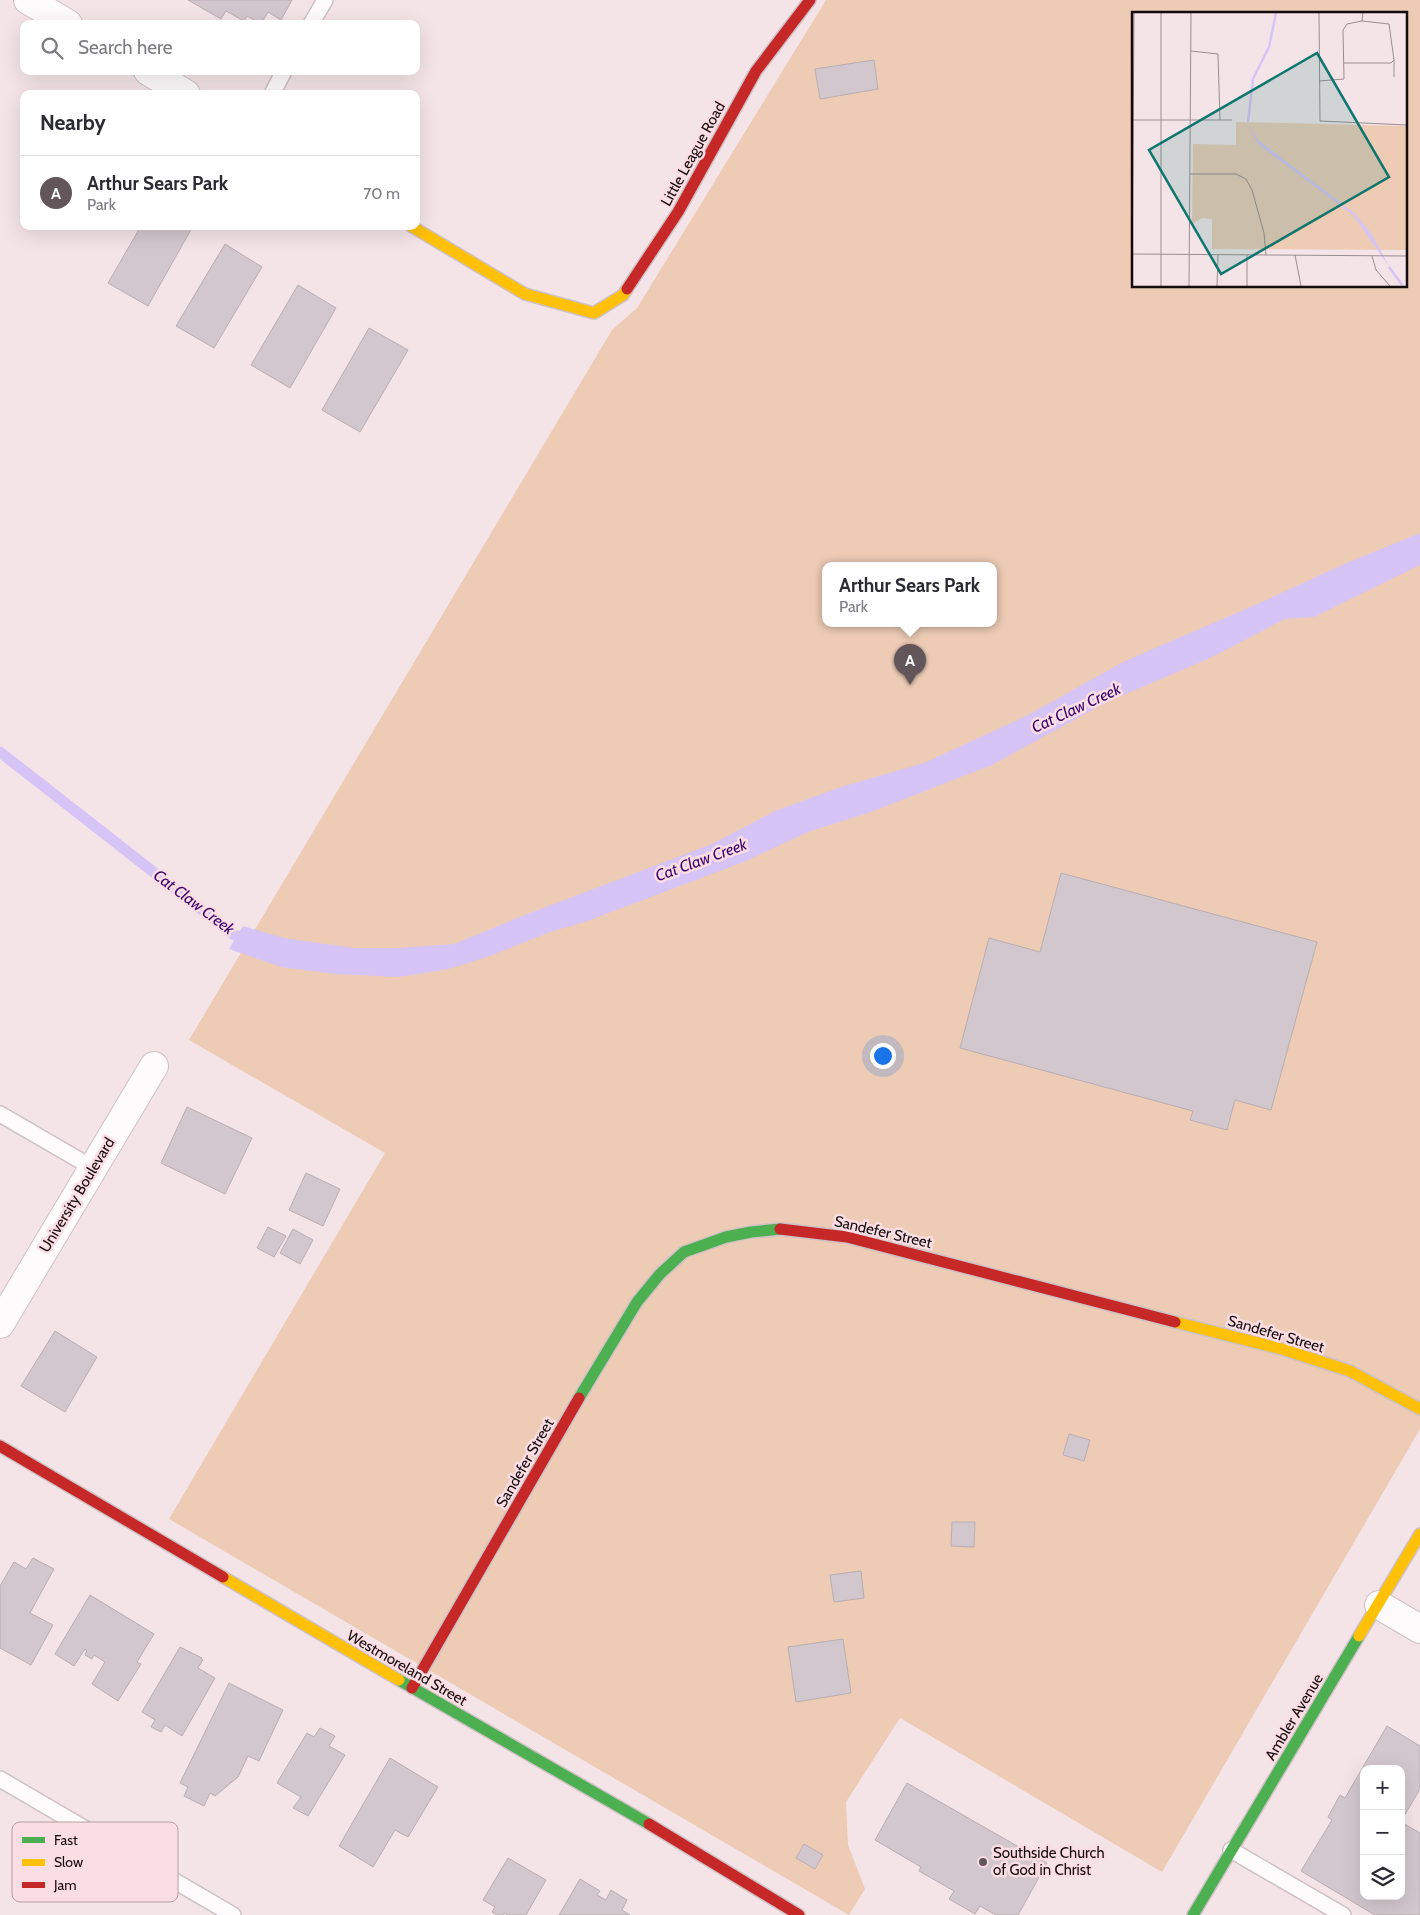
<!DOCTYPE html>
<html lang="en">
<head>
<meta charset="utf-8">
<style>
	body { margin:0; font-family:Cabin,sans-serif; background:#f7f7f7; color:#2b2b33 }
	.controls { position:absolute; right:15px; bottom:15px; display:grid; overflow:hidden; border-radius:10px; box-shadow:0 5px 20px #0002 }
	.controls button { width:45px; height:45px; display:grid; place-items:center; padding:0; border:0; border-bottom:1px solid #e1e1e2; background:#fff; color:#2b2b33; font:25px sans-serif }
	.you { position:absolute; left:882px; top:1055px; width:18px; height:18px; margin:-12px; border:4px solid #fff; border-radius:50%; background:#1a73e8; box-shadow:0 0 0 8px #1a73e833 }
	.badge { display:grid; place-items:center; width:32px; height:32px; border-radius:50%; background:#62565a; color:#fff; font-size:16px; font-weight:700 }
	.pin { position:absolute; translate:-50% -41px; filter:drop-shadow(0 1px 2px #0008) }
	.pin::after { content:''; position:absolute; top:26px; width:18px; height:15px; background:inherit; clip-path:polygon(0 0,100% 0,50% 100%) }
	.popup { position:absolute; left:822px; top:562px; width:175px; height:65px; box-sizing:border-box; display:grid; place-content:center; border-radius:10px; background:#fff; filter:drop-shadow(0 1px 4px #0005); font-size:16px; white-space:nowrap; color:#7c7c81 }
	.popup b { font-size:19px; color:#2b2b33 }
	.popup::after { content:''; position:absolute; left:50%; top:100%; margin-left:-10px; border:10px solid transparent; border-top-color:#fff }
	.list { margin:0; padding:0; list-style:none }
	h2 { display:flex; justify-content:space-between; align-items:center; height:65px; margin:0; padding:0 20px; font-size:21px }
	h2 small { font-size:16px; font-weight:400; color:#7c7c81 }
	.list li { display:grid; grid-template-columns:32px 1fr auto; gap:15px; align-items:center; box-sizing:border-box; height:75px; padding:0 20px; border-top:1px solid #e1e1e2 }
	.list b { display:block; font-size:19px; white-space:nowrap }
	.list p { margin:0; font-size:16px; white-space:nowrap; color:#7c7c81 }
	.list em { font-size:16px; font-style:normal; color:#7c7c81 }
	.icon { flex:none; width:28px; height:28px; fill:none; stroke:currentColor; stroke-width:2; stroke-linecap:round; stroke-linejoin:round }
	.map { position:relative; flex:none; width:1420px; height:1915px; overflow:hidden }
	.search { position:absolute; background:#fff; box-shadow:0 5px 20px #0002; left:20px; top:20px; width:400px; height:55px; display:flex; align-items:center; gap:12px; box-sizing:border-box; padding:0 18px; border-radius:10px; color:#7c7c81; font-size:19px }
	.panel { position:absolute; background:#fff; box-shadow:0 5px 20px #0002; left:20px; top:90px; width:400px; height:140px; border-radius:10px }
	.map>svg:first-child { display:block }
	.green { fill:#edcbb5; fill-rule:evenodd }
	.water { fill:#d7c4f6 }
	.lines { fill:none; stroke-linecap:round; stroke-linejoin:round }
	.stream { stroke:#d7c4f6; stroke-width:11 }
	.building { fill:#d2c7cc; stroke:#b9aeb3 }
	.lane-casing { stroke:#cec1c5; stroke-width:18 }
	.street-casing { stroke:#cec1c5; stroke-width:30 }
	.fast-casing { stroke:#cec1c5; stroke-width:14 }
	.slow-casing { stroke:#cec1c5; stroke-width:14 }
	.jam-casing { stroke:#cec1c5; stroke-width:14 }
	.lane { stroke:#fdfbfc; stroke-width:15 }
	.street { stroke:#fdfbfc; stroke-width:28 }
	.fast { stroke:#4caf50; stroke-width:11 }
	.slow { stroke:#ffc107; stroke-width:11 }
	.jam { stroke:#c62828; stroke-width:11 }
	.poi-dot { fill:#62565a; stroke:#fbdde4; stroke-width:2 }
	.labels { text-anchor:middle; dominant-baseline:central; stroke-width:5; stroke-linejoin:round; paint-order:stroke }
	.street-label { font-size:15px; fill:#140a0d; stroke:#fbdde4 }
	.poi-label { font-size:15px; fill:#140a0d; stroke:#fbdde4; text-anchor:start }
	.water-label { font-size:16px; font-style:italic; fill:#39056c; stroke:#fbdde4 }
	.inset-river { fill:none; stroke:#d7c4f6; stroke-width:2.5 }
	.inset-road { fill:none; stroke:#9a8d90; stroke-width:1 }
	.view { fill:#0f766e; fill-opacity:0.15; stroke:#0f766e; stroke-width:2.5 }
	.inset-edge { fill:none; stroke:#140a0d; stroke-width:2.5 }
	.key { fill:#fbdde4; stroke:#b69ea4; stroke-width:1 }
	.key-label { font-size:14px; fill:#140a0d }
</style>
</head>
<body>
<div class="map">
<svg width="1420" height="1915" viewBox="0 0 1420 1915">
	<rect width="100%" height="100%" fill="#f4e4e8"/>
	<path class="green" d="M826,0h594v1429l-258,443 -262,-154 -54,84 2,43 17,44 -16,26 -680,-396 216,-366 -196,-113 423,-710 25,-22zM1134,14h272v272h-272zM826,566h168v58h-168z"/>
	<path class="water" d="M1420,533v32l-106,52 -29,2 -75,39 -105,45 -113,62 -121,47 -63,20 -62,29 -161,61 -35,10 -60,24 -41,13 -50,8 -64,-3 -54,-7 -52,-18 14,-23 41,12 70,10h44l56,-4 63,-26 195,-74 63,-33 66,-24 83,-24 102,-47 99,-55 137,-59 82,-38z"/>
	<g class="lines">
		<path class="stream" d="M0,752l234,183 16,4"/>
	</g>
	<path class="building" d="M188,0h104l-11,20 -13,-8 -7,12 -14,-8 -3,5 -18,-10 -5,8z
		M874,60l4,29 -58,10 -5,-30z
		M141,226h52l-45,80 -40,-23z
		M225,244l37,23 -48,81 -38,-22z
		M298,285l38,23 -46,80 -39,-23z
		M369,328l39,22 -48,82 -38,-22z
		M1061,873l256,69 -46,168 -36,-10 -8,30 -37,-10 3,-9 -233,-63 29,-110 51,14z
		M187,1107l65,31 -27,56 -64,-31z
		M306,1173l34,16 -17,37 -34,-16z
		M268,1227l18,9 -12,21 -17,-9z
		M293,1229l20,11 -13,24 -20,-11z
		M55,1331l42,26 -32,55 -44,-26z
		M1069,1434l21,6 -6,21 -21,-6z
		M952,1522h23l-1,25 -23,-1z
		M33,1558l21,11 -24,44 23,12 -22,40 -31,-17v-62l14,-24 12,7z
		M861,1571l3,27 -30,4 -4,-27z
		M90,1595l64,39 -17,28 4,2 -23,37 -26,-17 13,-22 -11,-7 -2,4 -7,-4 2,-4 -2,-2 -11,17 -19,-12z
		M843,1639l8,54 -55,9 -8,-55z
		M180,1647l22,11 -1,1 2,1 -5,8 17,10 -33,58 -17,-11 -4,7 -10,-5 4,-7 -13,-8z
		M229,1683l54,27 -24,51 -11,-5 -10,21 -23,19 -5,-3 -6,13 -20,-10 4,-9 -8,-4z
		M1387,1726l33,20v43l-19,32v-52h-37v127h37v-74l19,11v82h-45l-74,-44 31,-51 -4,-3 12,-22 5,3z
		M320,1728l15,8 -6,10 16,9 -37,61 -15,-8 8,-11 -24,-14 30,-50 7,4z
		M390,1758l48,29 -30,50 -13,-7 -22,37 -34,-21z
		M907,1783l140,80 -29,52h-22l-16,-9 -5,8 -26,-15 5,-8 -35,-20 2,-4 -46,-27z
		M804,1844l19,11 -8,14 -19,-11z
		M508,1858l38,22 -20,35h-18l-4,-2 -1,2h-6l-5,-3 3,-5 -12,-7z
		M580,1879l20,12 -3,4 9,5 5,-10 16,10 -5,10 8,5h-71z"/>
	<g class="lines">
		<g class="lane-casing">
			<path id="lane" d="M311,24l14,-24
				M272,94l12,-23
				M0,1114l93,54
				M0,1779l233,136
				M1231,1850l112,65"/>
		</g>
		<g class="street-casing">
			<path id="street" d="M28,0l40,24
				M148,71l38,23
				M0,1324l154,-258
				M1379,1605l41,24"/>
		</g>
		<g class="fast-casing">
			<path id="fast" d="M579,1398l58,-96 23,-28 24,-22 42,-15 25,-5 29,-3
				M399,1680l250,144
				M1193,1915l166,-279"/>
		</g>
		<g class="slow-casing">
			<path id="slow" d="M411,226l114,68 69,19 29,-18 4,-6
				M1175,1322l107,27 68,22 70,38
				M223,1577l176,103
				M1359,1636l61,-102"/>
		</g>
		<g class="jam-casing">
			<path id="jam" d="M627,289l51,-77 78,-141 54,-71
				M780,1229l67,8 328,85
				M0,1446l223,131
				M412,1688l167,-290
				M649,1824l150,91"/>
		</g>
		<use href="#lane" class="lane"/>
		<use href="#street" class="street"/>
		<use href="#fast" class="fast"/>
		<use href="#slow" class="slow"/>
		<use href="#jam" class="jam"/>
	</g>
	<circle class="poi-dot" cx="983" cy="1862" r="5"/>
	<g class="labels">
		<g class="street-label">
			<text transform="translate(693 154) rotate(-61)">Little League Road</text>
			<text transform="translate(77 1195) rotate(-59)">University Boulevard</text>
			<text transform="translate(883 1232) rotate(13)">Sandefer Street</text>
			<text transform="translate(1276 1334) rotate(16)">Sandefer Street</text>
			<text transform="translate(525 1463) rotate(-60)">Sandefer Street</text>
			<text transform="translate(407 1668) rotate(30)">Westmoreland Street</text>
			<text transform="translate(1294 1717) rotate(-59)">Ambler Avenue</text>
		</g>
		<g class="poi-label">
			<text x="993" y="1853">Southside Church<tspan x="993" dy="17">of God in Christ</tspan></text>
		</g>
		<g class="water-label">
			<text transform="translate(1076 708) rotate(-25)">Cat Claw Creek</text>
			<text transform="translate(701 860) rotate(-20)">Cat Claw Creek</text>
			<text transform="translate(194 902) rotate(37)">Cat Claw Creek</text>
		</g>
	</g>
	<g transform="translate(1132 12)">
		<rect width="275" height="275" fill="#f4e4e8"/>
		<path d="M104,110l171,4v124l-195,-1v-30l-10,-1 -10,6 1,-80 43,1z" fill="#edcbb5"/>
		<path d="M114,109l12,19 96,73 17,20 19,35 -37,-53 -95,-71z" fill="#d7c4f6"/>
		<path class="inset-river" d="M116,110l5,-43 16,-32 7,-34M257,255l14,19"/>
		<path class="inset-road" d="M187,1l1,108 87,4M59,39l27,3 2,66M262,48v17M212,51h47l3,-3 -5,-36 -27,-3M187,69l25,-2 -1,-49 4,-6 15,-3 1,-8M0,108h100M58,162h46l10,5 6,11 12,43 2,22M0,242l275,2M115,243v31M163,243l6,31M240,244l4,14 14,16M0,274l2,-273M29,274v-273M57,274l2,-273M85,274l1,-32"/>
		<path class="view" d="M185,41l72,124 -168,97 -72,-124z"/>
		<rect width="275" height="275" class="inset-edge"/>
	</g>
	<rect x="12" y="1822" width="166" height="80" rx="8" class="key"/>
	<rect x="22" y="1837" width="23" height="6" fill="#4caf50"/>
	<rect x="22" y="1859" width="23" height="7" fill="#ffc107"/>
	<rect x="22" y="1882" width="23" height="6" fill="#c62828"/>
	<g class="key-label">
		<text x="54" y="1845">Fast</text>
		<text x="54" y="1867">Slow</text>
		<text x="54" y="1890">Jam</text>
	</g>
</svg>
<div class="controls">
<button>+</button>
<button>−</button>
<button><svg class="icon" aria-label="layers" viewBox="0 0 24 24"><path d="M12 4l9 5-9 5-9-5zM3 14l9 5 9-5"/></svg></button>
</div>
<div class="you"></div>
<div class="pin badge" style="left:910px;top:685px">A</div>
<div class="popup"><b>Arthur Sears Park</b>Park</div>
<div class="search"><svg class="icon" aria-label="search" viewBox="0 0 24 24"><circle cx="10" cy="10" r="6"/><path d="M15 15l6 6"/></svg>Search here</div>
<section class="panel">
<h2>Nearby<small></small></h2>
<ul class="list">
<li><span class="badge">A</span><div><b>Arthur Sears Park</b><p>Park</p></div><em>70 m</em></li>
</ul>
</section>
</div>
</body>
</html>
